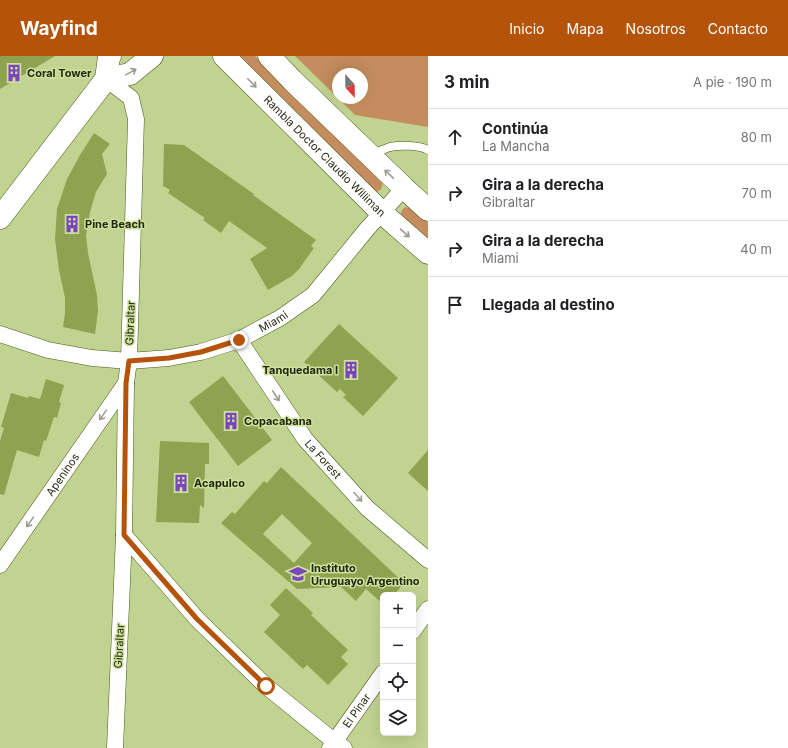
<!DOCTYPE html>
<html lang="es">
<head>
<meta charset="utf-8">
<style>
	body { margin:0; font-family:Inter,sans-serif; background:#f6f6f6; color:#202124 }
	.controls { position:absolute; right:12px; bottom:12px; display:grid; overflow:hidden; border-radius:6px; box-shadow:0 4px 16px #0002 }
	.controls button { width:36px; height:36px; display:grid; place-items:center; padding:0; border:0; border-bottom:1px solid #e0e0e0; background:#fff; color:#202124; font:20px sans-serif }
	.compass { position:absolute; left:332px; top:12px; width:36px; height:36px; border-radius:50%; background:#fff; box-shadow:0 4px 16px #0002; rotate:158deg }
	.stop { position:absolute; width:12px; height:12px; margin:-9px; border:3px solid #b45309; border-radius:50%; background:#fff }
	.stop.end { background:#b45309; border-color:#fff; box-shadow:0 1px 4px #0008 }
	.list { margin:0; padding:0; list-style:none }
	h2 { display:flex; justify-content:space-between; align-items:center; height:52px; margin:0; padding:0 16px; font-size:17px }
	h2 small { font-size:13px; font-weight:400; color:#757577 }
	.list li { display:grid; grid-template-columns:26px 1fr auto; gap:12px; align-items:center; box-sizing:border-box; height:56px; padding:0 16px; border-top:1px solid #e0e0e0 }
	.list b { display:block; font-size:15px; white-space:nowrap }
	.list p { margin:0; font-size:13px; white-space:nowrap; color:#757577 }
	.list em { font-size:13px; font-style:normal; color:#757577 }
	.icon { flex:none; width:22px; height:22px; fill:none; stroke:currentColor; stroke-width:2; stroke-linecap:round; stroke-linejoin:round }
	.map { position:relative; flex:none; width:428px; height:692px; overflow:hidden }
	header { display:flex; align-items:center; gap:24px; box-sizing:border-box; height:56px; padding:0 20px; background:#b45309; color:#fff }
	header strong { font-size:19px }
	nav { display:flex; gap:22px; margin-inline-start:auto; font-size:14px }
	main { display:flex }
	aside { flex:1; background:#fff }
	.map>svg:first-child { display:block }
	.green { fill:#c58d5d }
	.building { fill:#8ea350; fill-rule:evenodd }
	.lines { fill:none; stroke-linecap:round; stroke-linejoin:round }
	.lane-casing { stroke:#4a5918; stroke-width:9 }
	.street-casing { stroke:#4a5918; stroke-width:17 }
	.secondary-casing { stroke:#4a5918; stroke-width:23 }
	.lane { stroke:#fff; stroke-width:8 }
	.street { stroke:#fff; stroke-width:16 }
	.secondary { stroke:#fff; stroke-width:22 }
	.oneway { stroke:#9a9d91 }
	.route { stroke:#b45309; stroke-width:5 }
	.labels { text-anchor:middle; dominant-baseline:central; stroke-width:3; stroke-linejoin:round; paint-order:stroke }
	.poi-label { font-size:11px; font-weight:bold; fill:#1f250b; stroke:#cde09d; text-anchor:start }
	.street-label { font-size:11px; fill:#1f250b; stroke:#cde09d }
</style>
</head>
<body>
<header>
<strong>Wayfind</strong>
<nav><a>Inicio</a><a>Mapa</a><a>Nosotros</a><a>Contacto</a></nav>
</header>
<main>
<div class="map">
<svg width="428" height="692" viewBox="0 0 428 692">
	<rect width="100%" height="100%" fill="#c0d391"/>
	<path class="green" d="M237,0h18l33,34 94,93c1,6 -2,8 -8,10z
		M295,0h133v71l-73,-12 -17,-17h24v-24h-24v24z
		M405,151l5,1 18,15v17l-27,-23c0,-5 0,-7 4,-10z"/>
	<path class="building" d="M0,0h55l-55,33z
		M94,77l16,11 -8,10 5,20 -11,18 -6,20 -4,23 2,18 9,42 1,16 -3,23 -32,-7 2,-14v-15l-6,-28 -4,-31 2,-30 10,-30 13,-24z
		M164,88l20,1 70,49 -1,1 63,45 -5,6 3,2 -15,21 -7,7 -24,14 -18,-31 17,-11 -38,-27 -8,12 -18,-13 2,-2 -37,-25 2,-3 -7,-4z
		M339,268l59,54 -35,38 -20,-19 3,-2 -6,-6 -3,3 -33,-30z
		M223,320l49,64 -34,26 -49,-64z
		M46,323l18,6 -5,17 2,1 -4,15 -3,-1 -8,24 -2,-1 -5,17 -22,-7 -13,45 -4,-1v-53l4,-13 -3,-1 10,-34 17,5 1,-2 11,3z
		M160,385l49,2v21h-4l-1,44 -4,-3 -1,18 -43,-1z
		M428,394v41l-20,-18z
		M281,411l123,116 -10,12h-11v9l-17,-15 -10,12 -15,-14 -44,2 -76,-66 11,-11 3,2 29,-33 3,2zM282,458l30,29 -18,20 -31,-29z
		M286,532l27,25 -2,2 37,35 -7,7 7,7 -20,21 -21,-20 -4,4 -39,-37 16,-17 -10,-10z"/>
	<g class="lines">
		<g class="lane-casing">
			<path id="lane" d="M372,98c6,-2 12,-5 18,-7 10,-2 30,-2 38,3"/>
		</g>
		<g class="street-casing">
			<g id="street">
				<path d="M106,23l25,19 5,21 -7,242 -3,22 -2,152 -9,213"/>
				<path id="s1" d="M0,278l48,16 44,8 37,3 40,-3 32,-6 38,-12 41,-22 33,-23 54,-66 37,-41"/>
				<path id="s2" d="M239,284l66,99 62,69 61,52"/>
				<path d="M124,479l73,84 69,67 69,56 9,6"/>
				<path id="s3" d="M0,509l126,-182"/>
				<path d="M413,575l15,-22"/>
				<path id="s4" d="M330,692l53,-75"/>
			</g>
		</g>
		<g class="secondary-casing">
			<g id="secondary">
				<path id="s5" d="M224,0l157,156 47,41"/>
				<path d="M269,0l23,24 112,108 24,22"/>
				<path d="M106,23l24,-5 22,-18"/>
				<path d="M0,162l106,-139 3,-22 1,-1"/>
			</g>
		</g>
		<use href="#lane" class="lane"/>
		<use href="#street" class="street"/>
		<use href="#secondary" class="secondary"/>
	</g>
	<defs><path id="oneway-shaft" d="M-6 0H5M1.5-3L5.5 0L1.5 3" fill="none" stroke-width="1.6" stroke-linecap="round" stroke-linejoin="round"/></defs>
	<g class="oneway">
		<use href="#oneway-shaft" transform="translate(131 16) rotate(-29)"/>
		<use href="#oneway-shaft" transform="translate(252 27) rotate(45)"/>
		<use href="#oneway-shaft" transform="translate(389 118) rotate(-136)"/>
		<use href="#oneway-shaft" transform="translate(405 177) rotate(41)"/>
		<use href="#oneway-shaft" transform="translate(276 340) rotate(57)"/>
		<use href="#oneway-shaft" transform="translate(103 359) rotate(125)"/>
		<use href="#oneway-shaft" transform="translate(358 441) rotate(48)"/>
		<use href="#oneway-shaft" transform="translate(30 466) rotate(125)"/>
	</g>
	<g class="lines">
		<path class="route" d="M239,284l-38,12 -32,6 -40,3 -3,22 -2,152 73,84 69,67"/>
	</g>
	<defs>
		<g id="building-bare" transform="scale(1.38)"><path d="M-4-6H4V6H1V3H-1V6H-4ZM-2.5-4.3h1.7v1.8h-1.7ZM.8-4.3h1.7v1.8H.8ZM-2.5-1h1.7V.8h-1.7ZM.8-1h1.7V.8H.8Z" fill="#7b45bc" stroke="#cde09d" stroke-width="2.5" paint-order="stroke"/></g>
		<g id="school-bare" transform="scale(1.38)"><path d="M0-5L7-2L0 1L-7-2ZM-4 1L0 2.5L4 1V4Q0 6-4 4Z" fill="#7b45bc" stroke="#cde09d" stroke-width="2.5" paint-order="stroke"/></g>
	</defs>
	<g fill-rule="evenodd">
		<use href="#building-bare" x="14" y="17"/>
		<use href="#building-bare" x="72" y="168"/>
		<use href="#building-bare" x="351" y="314"/>
		<use href="#building-bare" x="231" y="365"/>
		<use href="#building-bare" x="181" y="427"/>
		<use href="#school-bare" x="298" y="518"/>
	</g>
	<g class="labels">
		<g class="poi-label">
			<text x="27" y="17">Coral Tower</text>
			<text x="85" y="168">Pine Beach</text>
			<text x="338" y="314" text-anchor="end">Tanquedama I</text>
			<text x="244" y="365">Copacabana</text>
			<text x="194" y="427">Acapulco</text>
			<text x="311" y="512">Instituto<tspan x="311" dy="13">Uruguayo Argentino</tspan></text>
		</g>
		<g class="street-label">
			<text stroke="none"><textPath href="#s5" startOffset="142">Rambla Doctor Claudio Williman</textPath></text>
			<text stroke="none"><textPath href="#s1" startOffset="284">Miami</textPath></text>
			<text transform="translate(130 267) rotate(-88)">Gibraltar</text>
			<text stroke="none"><textPath href="#s2" startOffset="146">La Forest</textPath></text>
			<text stroke="none"><textPath href="#s3" startOffset="110">Apeninos</textPath></text>
			<text transform="translate(119 590) rotate(-87)">Gibraltar</text>
			<text stroke="none"><textPath href="#s4" startOffset="46">El Pinar</textPath></text>
		</g>
	</g>
</svg>
<div class="controls">
<button>+</button>
<button>−</button>
<button><svg class="icon" aria-label="locate" viewBox="0 0 24 24"><circle cx="12" cy="12" r="6"/><path d="M12 2v4M12 18v4M2 12h4M18 12h4"/></svg></button>
<button><svg class="icon" aria-label="layers" viewBox="0 0 24 24"><path d="M12 4l9 5-9 5-9-5zM3 14l9 5 9-5"/></svg></button>
</div>
<svg class="compass" viewBox="-18 -18 36 36"><path d="M0-13l5 13h-10z" fill="#e53935"/><path d="M0 13l5-13h-10z" fill="#757577"/></svg>
<div class="stop" style="left:266px;top:630px"></div>
<div class="stop end" style="left:239px;top:284px"></div>
</div>
<aside>
<h2>3 min<small>A pie · 190 m</small></h2>
<ul class="list">
<li><svg class="icon" aria-label="ahead" viewBox="0 0 24 24"><path d="M12 20V5M6 11l6-6 6 6"/></svg><div><b>Continúa</b><p>La Mancha</p></div><em>80 m</em></li>
<li><svg class="icon" aria-label="right" viewBox="0 0 24 24"><path d="M7 20v-9h11M14 6l5 5-5 5"/></svg><div><b>Gira a la derecha</b><p>Gibraltar</p></div><em>70 m</em></li>
<li><svg class="icon" aria-label="right" viewBox="0 0 24 24"><path d="M7 20v-9h11M14 6l5 5-5 5"/></svg><div><b>Gira a la derecha</b><p>Miami</p></div><em>40 m</em></li>
<li><svg class="icon" aria-label="arrive" viewBox="0 0 24 24"><path d="M6 21V4h12l-3 4 3 4H6"/></svg><div><b>Llegada al destino</b></div></li>
</ul>
</aside>
</main>
</body>
</html>
